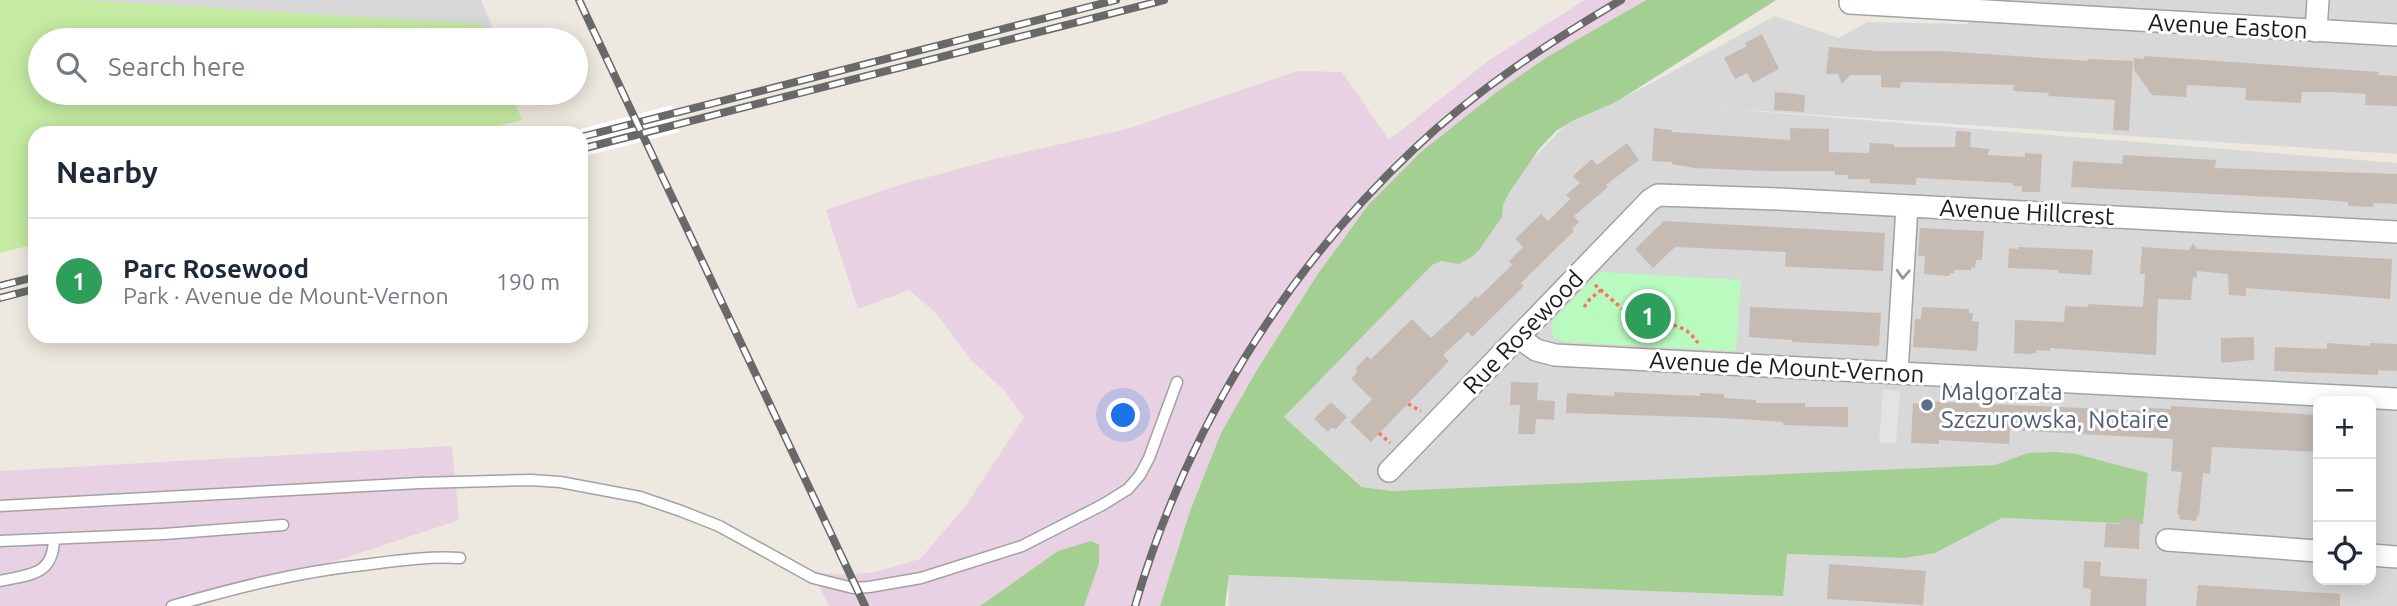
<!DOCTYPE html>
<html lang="en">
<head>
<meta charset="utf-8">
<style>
	body { margin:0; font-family:Ubuntu,sans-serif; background:#f2f2f3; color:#1f2937 }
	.controls { position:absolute; right:21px; bottom:21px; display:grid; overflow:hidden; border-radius:14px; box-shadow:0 4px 18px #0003 }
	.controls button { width:63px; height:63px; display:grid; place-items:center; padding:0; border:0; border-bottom:2px solid #e0e1e3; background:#fff; color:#1f2937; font:35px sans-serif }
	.you { position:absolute; left:1124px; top:416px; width:24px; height:24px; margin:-18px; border:5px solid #fff; border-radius:50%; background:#1a73e8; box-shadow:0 0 0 10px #1a73e833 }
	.badge { display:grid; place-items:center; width:46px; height:46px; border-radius:50%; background:#1a73e8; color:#fff; font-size:23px; font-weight:700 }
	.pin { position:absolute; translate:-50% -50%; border:4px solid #fff; box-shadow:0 2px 7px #0006 }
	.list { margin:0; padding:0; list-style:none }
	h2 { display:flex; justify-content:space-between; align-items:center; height:91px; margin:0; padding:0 28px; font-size:30px }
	h2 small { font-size:23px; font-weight:400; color:#747a83 }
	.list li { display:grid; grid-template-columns:46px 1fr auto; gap:21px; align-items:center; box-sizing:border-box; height:126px; padding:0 28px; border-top:2px solid #e0e1e3 }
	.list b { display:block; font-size:26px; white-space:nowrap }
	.list p { margin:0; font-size:23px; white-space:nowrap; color:#747a83 }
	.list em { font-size:23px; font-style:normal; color:#747a83 }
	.icon { flex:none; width:38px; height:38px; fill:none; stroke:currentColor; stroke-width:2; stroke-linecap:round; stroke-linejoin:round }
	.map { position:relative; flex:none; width:2397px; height:606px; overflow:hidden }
	.search { position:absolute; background:#fff; box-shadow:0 4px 18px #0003; left:28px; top:28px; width:560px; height:77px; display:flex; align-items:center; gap:18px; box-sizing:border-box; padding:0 24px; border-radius:38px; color:#747a83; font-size:26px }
	.panel { position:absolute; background:#fff; box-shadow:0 4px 18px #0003; left:28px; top:126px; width:560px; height:217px; border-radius:21px }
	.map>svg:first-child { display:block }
	.residential { fill:#d9d8d8; fill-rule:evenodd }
	.industrial { fill:#e7d1e2 }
	.grass { fill:#c5eba2 }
	.forest { fill:#a4cf92 }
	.park { fill:#b9fbbe }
	.parking { fill:#e3e3e3 }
	.pier { fill:#fff }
	.building { fill:#c5bbb3 }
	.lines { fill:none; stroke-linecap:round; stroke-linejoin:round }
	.lane-casing { stroke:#a2a2a2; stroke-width:13 }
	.street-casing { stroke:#a2a2a2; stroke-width:24 }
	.path { stroke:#ff705f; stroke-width:3.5; stroke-dasharray:3.5 3.5; stroke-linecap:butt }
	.lane { stroke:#fff; stroke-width:10 }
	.street { stroke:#fff; stroke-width:21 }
	.rail-casing { stroke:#696969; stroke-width:8 }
	.rail { stroke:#fff; stroke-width:5; stroke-dasharray:16; stroke-linecap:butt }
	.oneway { stroke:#989898 }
	.service-dot { fill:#5c6f8a; stroke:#fff; stroke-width:2.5 }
	.labels { text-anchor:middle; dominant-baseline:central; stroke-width:6; stroke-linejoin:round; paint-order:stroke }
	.street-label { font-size:24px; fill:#1b1b1b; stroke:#fff }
	.service-label { font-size:24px; fill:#4e5e75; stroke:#fff; text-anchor:start }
</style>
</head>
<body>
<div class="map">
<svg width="2397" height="606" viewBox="0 0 2397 606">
	<rect width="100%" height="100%" fill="#ede9e0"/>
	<path class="residential" d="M0,0h481l14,33 -320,-18z
		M1967,0h430v154l-680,-46 680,55v443h-1168l-1,-31 554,21 4,-42 119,4 29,-5 68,-35 141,6 5,-51 -757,18 -28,-4 -79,-70 296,-307 38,-9 157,-85 64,22 28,-16 101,2zM2318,401h53v179h-53z"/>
	<path class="industrial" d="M1585,0h61l-99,57 -49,34 -76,60 -53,53 -52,71 -59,93 -37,65 -31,78 -30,95h-76l15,-42 -41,-13 -78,55h-151l-17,-34 36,3 27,-3 45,-13 45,-52 59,-90 -20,-27 -33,-30 -35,-47 -27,-23 -51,19 -32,-99 73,-25 96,-26 135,-31 167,-57 45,1 47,68 99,-79z
		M452,446l7,74 -258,86h-201v-135z"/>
	<path class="grass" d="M0,0h78l404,24 7,16h-449v53h471l11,27 -53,13h-434v111l-35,9z"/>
	<path class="forest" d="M1646,0h130l-158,101 -46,20 -16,10 -17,18 -30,44 -6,12 -1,12 -23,33 -6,6 -14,8 -18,-3 -9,4 -148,152 78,70 29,4 604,-26 33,-12 29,-1 19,2 72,19 -5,51 -141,-6 -67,35 -30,5 -118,-4 -4,42 -554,-21 -4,31h-65l30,-95 31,-78 37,-65 59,-93 52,-71 53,-53 76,-60 49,-34z
		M1091,541l8,4v19l-15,42h-104l78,-55z"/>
	<path class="park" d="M1600,272l141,8 -5,71 -169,-9 -13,-4 -3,-8 2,-10z"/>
	<path class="parking" d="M1883,389l17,2 -4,52h-17z"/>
	<path class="pier" d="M672,105l7,27 -98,25v-24h-16z"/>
	<path class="building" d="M1762,34l17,35 -26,14 -6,-10 -12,6 -11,-21 23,-12 -2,-3z
		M1829,47l47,4h65l147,10v-2l45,2 -4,70 -16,-1 2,-30 -67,-4 1,-3 -36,-2 1,-6 -113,-3 -1,6 -19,-1v-12h-31l-8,9 -4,-10h-12z
		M2144,56l235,16 -1,3 19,1v30l-32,-1 1,-11 -34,-2h-30l-1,11 -56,-3 1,-12 -59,-3 -1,12 -34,-2 -18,-25v-12l10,1z
		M1775,92l30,3 -1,17 -30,-2z
		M1654,128l18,2v2l118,8v-12l39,1v23l40,1 1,-10 24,1v3h61l1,-16 15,1 -1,15 19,2 -1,6 37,2v-4l17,1 -2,38h-18v-6h-9v-3l-97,-5v7l-46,-2v-4h-22v-4h-13v-4h-67l-74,-3 -22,-4v-2l-20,-1z
		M1627,143l12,17 -33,25 2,2 -34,29 5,6 -7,7 2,2 -53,52 3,3 -46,45 -6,6 -4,-5 -25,23 6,6 -78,81 -21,-20 22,-23 -21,-20 7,-8 -3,-2 12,-13 4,3 41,-40 19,19 45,-42 2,2 34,-33 -3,-4 14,-14 -8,-8 26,-25 7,7 22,-22 -4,-4 14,-12 -7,-7 19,-17 5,6z
		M2123,155l93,5 -1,8 182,6v30l-24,-1v4l-25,-1v-4l-36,-3 -241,-12 2,-26 49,3z
		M1664,221l221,12 -2,38 -90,-4 -8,-1 1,-14 -111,-5 -22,21 -18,-19z
		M1920,228l64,3 -2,29h-6l-1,8 -4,-1v3h-17v3h-4l-1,3 -25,-2 1,-18h-7z
		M2193,243l4,6 195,10 -2,40 -144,-11v8l-17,-1 -1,-21 -31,-3v7l-4,-1 -2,23 -33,-1 -2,56 -106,-7v3l-14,-1v3l-7,1 -15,-1 1,-33 49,2 1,-16 23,1v-3l55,3 2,-33h-5l2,-27 47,3z
		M2018,247l75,3 -2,25 -33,-2v-3l-50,-2 1,-20 9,1z
		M1750,307l131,6 -2,33 -87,-4v-2l-43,-3z
		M1922,307l47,2v4h4l-1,8 7,1 -2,29 -64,-4 2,-28h6z
		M2254,337v23l-33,3v-25z
		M2327,343l43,3v-3l27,1v27l-19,-1v5l-104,-4 1,-24 52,2z
		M1511,382l27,1 -1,17 18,1 -1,19 -18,-1 -1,15h-17l2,-29h-10z
		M1614,392l86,4v-3l24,1v4l32,2v3h49v4h43v20l-65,-2v-3l-60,-4 -157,-5 1,-20 47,3z
		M1923,401l226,10v-3l22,1v-3l147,9v37l-106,-5 -2,27 -7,-1 -4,43 -2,-1 -1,6 -17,-2v-5h-2l5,-42 -11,-1 2,-32 -163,-9 -1,14 -70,-4v4l-28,-1 2,-40 10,1z
		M1331,402l16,15 -11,12 -5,-1 -3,4 -14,-13z
		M2120,518l20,1 -1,30 -35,-2 2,-24 14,1z
		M2084,561l17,1 -1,14 47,3 -1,27h-56l1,-17 -8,-1z
		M1829,564l97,7 -3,34 -96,-6z
		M2198,585l142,9v12h-144z"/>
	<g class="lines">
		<g class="lane-casing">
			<path id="lane" d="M0,506l420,-23 111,-3 29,2 80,15 41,14 38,15 94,52 40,10 16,-1 52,-9 101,-32 82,-42 24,-15 12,-14 9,-17 28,-76
				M0,541l164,-7 119,-9
				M0,581c30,-7 53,-5 54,-42
				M172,606c63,-18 125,-34 191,-41 32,-4 64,-9 97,-7"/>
		</g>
		<g class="street-casing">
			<path id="street" d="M1850,3l547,32
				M2316,31l2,-31
				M1518,337l18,13 19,5 842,44
				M1897,373l10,-167
				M1389,471l261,-271 8,-5 121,4 618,33
				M2167,540l151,11
				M2371,555l26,2"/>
		</g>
		<path class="path" d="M1595,285l31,27 23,10 29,4 12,7 8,10
			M1584,307l6,-8 11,-9
			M1408,404l13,7
			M1379,433l11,10"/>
		<use href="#lane" class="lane"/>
		<use href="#street" class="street"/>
		<g class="rail-casing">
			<path id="rail" d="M579,0l286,606
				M581,137l535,-137
				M581,149l583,-149
				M0,286l35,-9
				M0,298l35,-9
				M1135,606c51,-175 147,-332 279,-457 62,-59 134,-106 207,-149"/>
		</g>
		<use href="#rail" class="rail"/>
	</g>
	<defs><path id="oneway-chevron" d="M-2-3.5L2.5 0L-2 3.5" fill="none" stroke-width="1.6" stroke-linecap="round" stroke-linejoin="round" transform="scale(1.75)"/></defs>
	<use class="oneway" href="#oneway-chevron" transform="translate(1903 274) rotate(93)"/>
	<circle class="service-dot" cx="1927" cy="405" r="7"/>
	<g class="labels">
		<g class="street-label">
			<text transform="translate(2228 26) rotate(3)">Avenue Easton</text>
			<text transform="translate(2027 212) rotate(3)">Avenue Hillcrest</text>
			<text transform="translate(1523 332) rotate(-46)">Rue Rosewood</text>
			<text transform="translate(1787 367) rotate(3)">Avenue de Mount-Vernon</text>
		</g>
		<g class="service-label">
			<text x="1941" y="391">Malgorzata<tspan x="1941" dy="28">Szczurowska, Notaire</tspan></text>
		</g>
	</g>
</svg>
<div class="controls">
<button>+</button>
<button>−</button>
<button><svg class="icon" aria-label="locate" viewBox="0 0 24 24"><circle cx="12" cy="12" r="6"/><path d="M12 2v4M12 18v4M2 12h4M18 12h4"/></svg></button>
</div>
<div class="you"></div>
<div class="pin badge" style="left:1648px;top:316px;background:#2e9e5b">1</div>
<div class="search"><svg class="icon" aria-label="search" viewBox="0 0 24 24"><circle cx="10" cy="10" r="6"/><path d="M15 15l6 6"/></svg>Search here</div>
<section class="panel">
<h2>Nearby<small></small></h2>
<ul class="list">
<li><span class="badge" style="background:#2e9e5b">1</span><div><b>Parc Rosewood</b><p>Park · Avenue de Mount-Vernon</p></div><em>190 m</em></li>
</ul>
</section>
</div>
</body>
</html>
